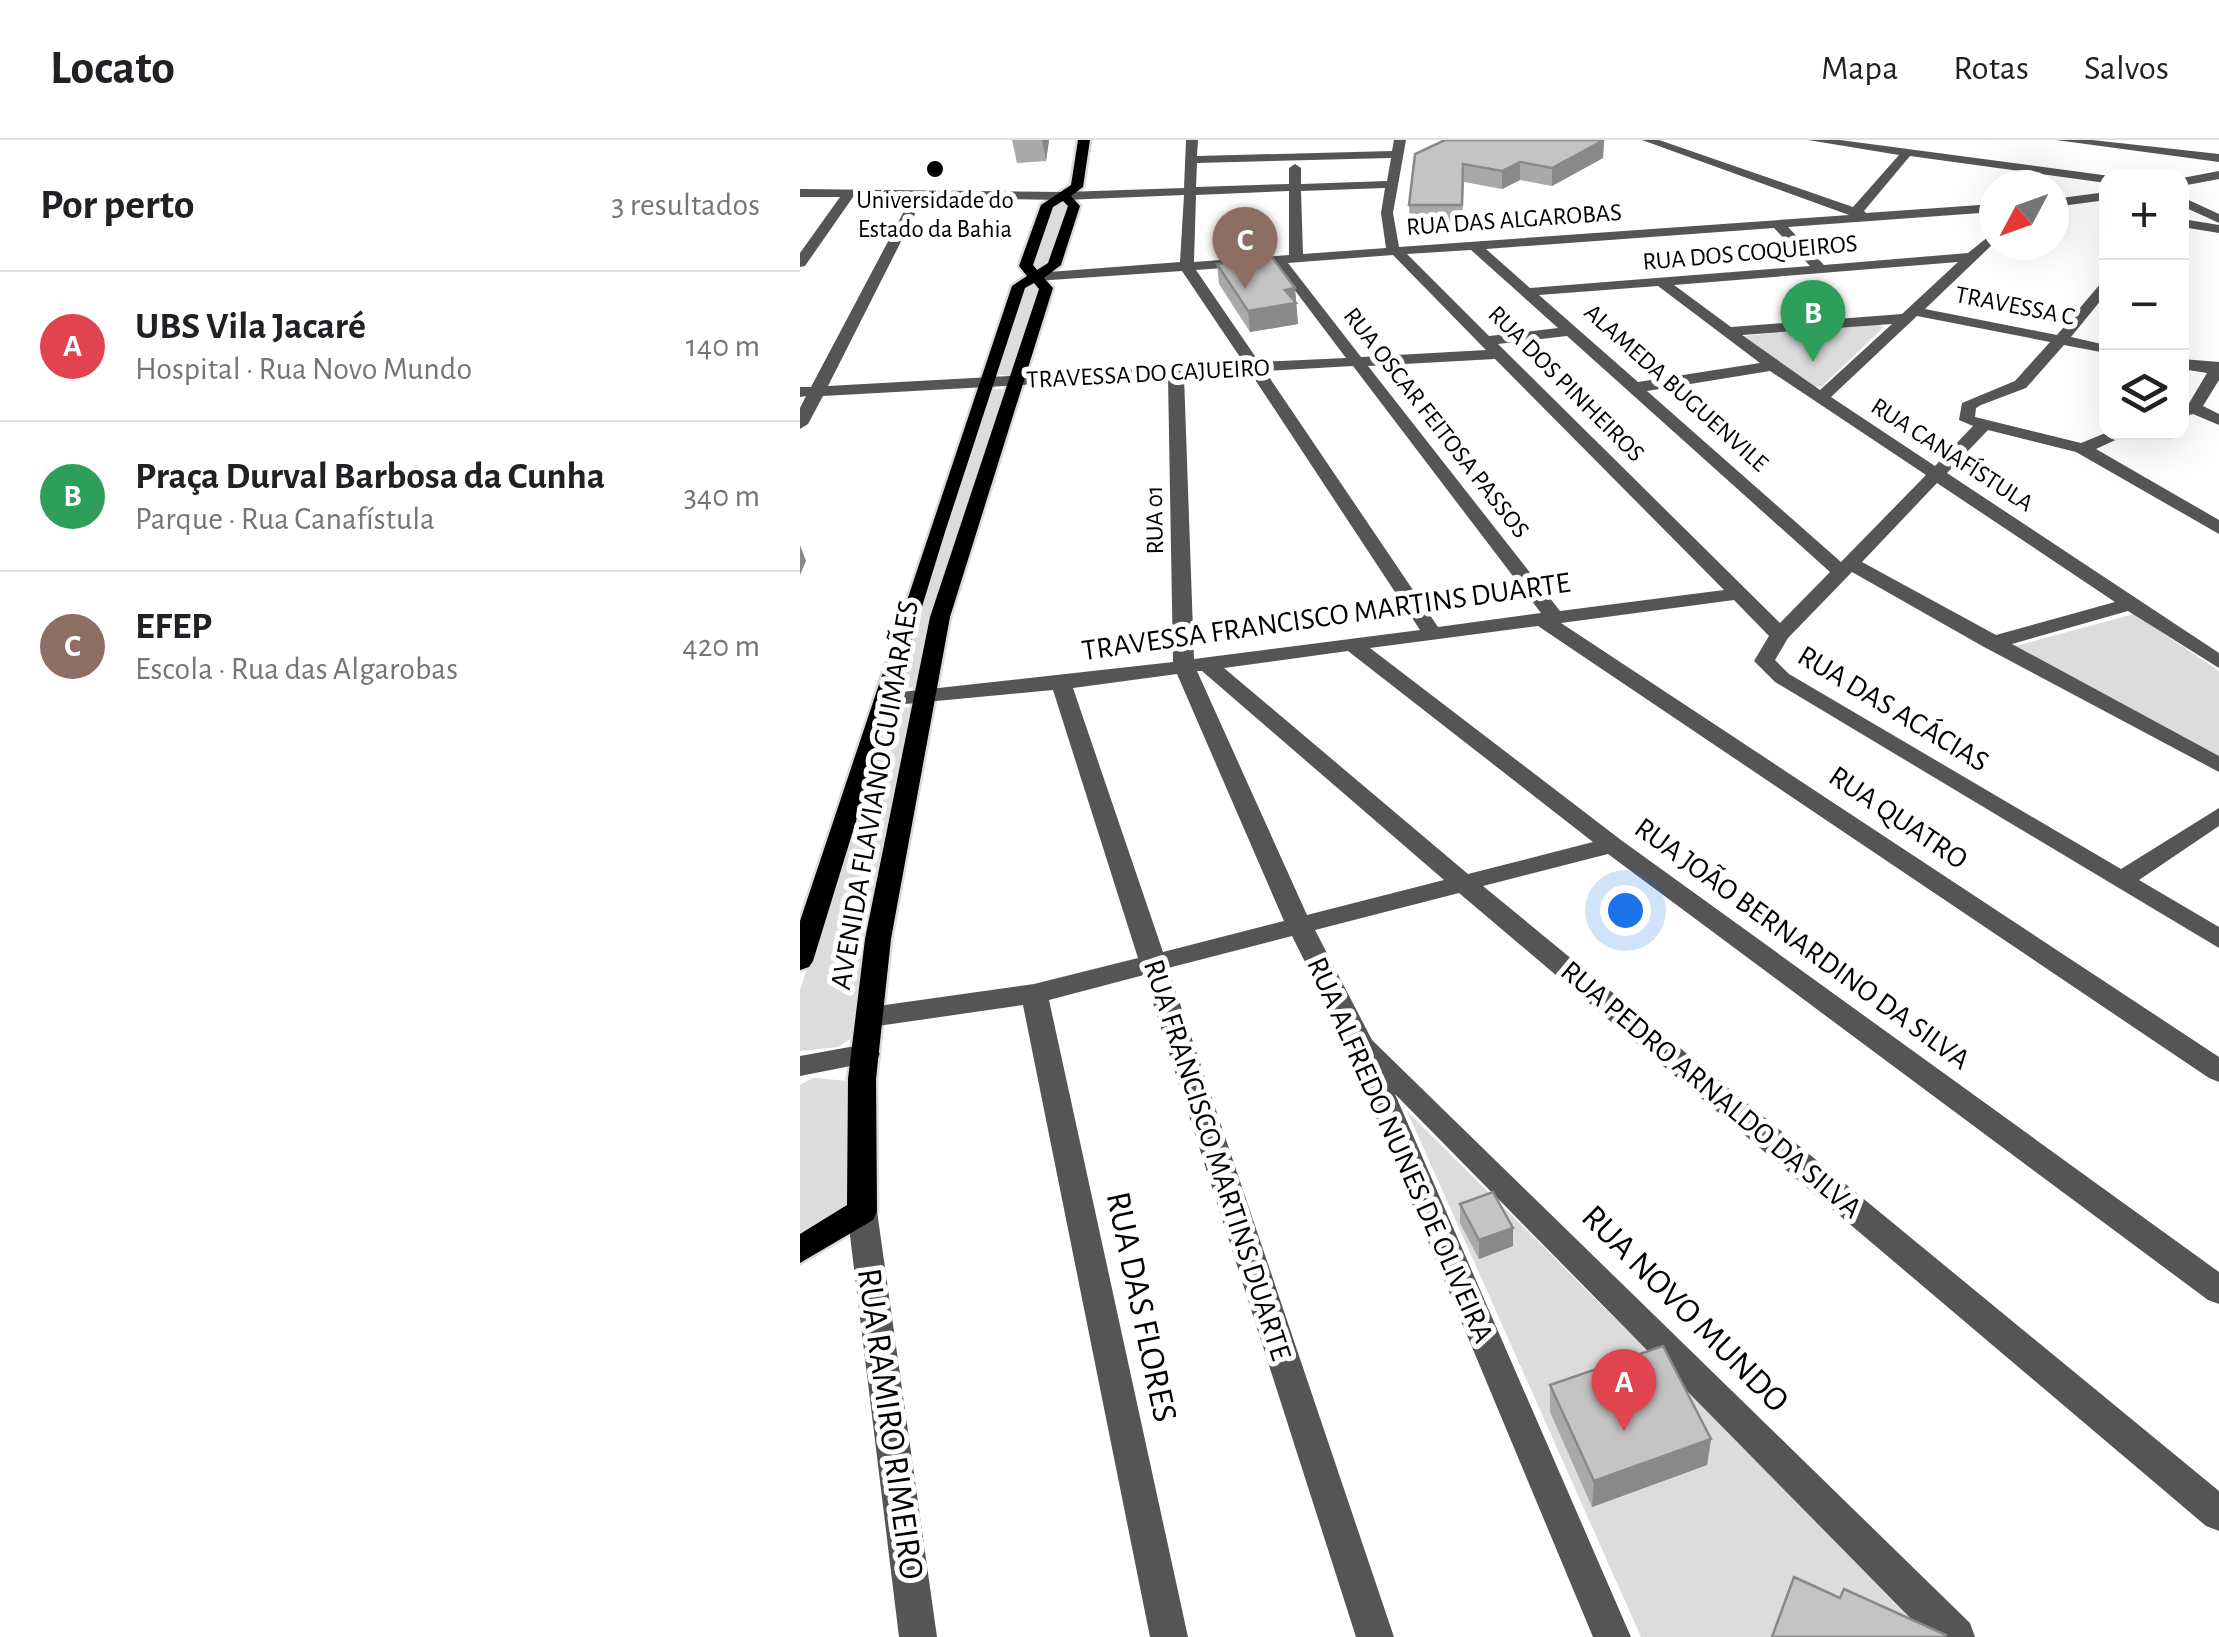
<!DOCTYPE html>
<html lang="pt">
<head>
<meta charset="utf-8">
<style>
	body { margin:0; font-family:"Alegreya Sans",sans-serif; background:#f6f6f6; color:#202124 }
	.controls { position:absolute; right:30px; top:30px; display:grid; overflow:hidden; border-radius:20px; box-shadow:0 10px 40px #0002 }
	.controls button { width:90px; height:90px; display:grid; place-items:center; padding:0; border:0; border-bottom:2px solid #e0e0e0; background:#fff; color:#202124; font:50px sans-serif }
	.compass { position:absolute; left:1179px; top:30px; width:90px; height:90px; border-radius:50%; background:#fff; box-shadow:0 10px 40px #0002; rotate:229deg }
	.you { position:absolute; left:825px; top:770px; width:35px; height:35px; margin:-25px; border:8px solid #fff; border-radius:50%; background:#1a73e8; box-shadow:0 0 0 15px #1a73e833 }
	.badge { display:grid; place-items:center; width:65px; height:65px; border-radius:50%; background:#0b8043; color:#fff; font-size:32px; font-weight:700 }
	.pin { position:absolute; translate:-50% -82px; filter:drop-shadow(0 2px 5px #0008) }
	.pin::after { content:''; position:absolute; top:52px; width:35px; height:30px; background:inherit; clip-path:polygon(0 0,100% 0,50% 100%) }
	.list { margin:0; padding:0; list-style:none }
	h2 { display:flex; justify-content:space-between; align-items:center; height:130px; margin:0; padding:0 40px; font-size:42px }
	h2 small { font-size:32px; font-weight:400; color:#757577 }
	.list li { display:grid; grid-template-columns:65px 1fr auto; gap:30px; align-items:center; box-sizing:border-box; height:150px; padding:0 40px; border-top:2px solid #e0e0e0 }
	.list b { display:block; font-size:38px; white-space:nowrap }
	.list p { margin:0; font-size:32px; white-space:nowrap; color:#757577 }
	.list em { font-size:32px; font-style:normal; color:#757577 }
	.icon { flex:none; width:55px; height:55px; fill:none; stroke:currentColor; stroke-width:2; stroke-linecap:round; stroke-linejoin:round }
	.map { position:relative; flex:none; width:1419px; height:1497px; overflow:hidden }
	header { display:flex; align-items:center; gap:60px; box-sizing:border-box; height:140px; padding:0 50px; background:#fff; border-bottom:2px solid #e0e0e0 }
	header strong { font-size:48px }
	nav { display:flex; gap:55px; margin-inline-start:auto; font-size:35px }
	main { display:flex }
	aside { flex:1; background:#fff }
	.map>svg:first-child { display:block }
	.green { fill:#dcdcdc }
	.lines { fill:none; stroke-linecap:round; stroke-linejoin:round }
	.major-casing { stroke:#dbdbdb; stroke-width:5 }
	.minor { fill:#555; fill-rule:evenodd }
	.major { fill:#000; fill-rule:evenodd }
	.wall { fill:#a9a9a9 }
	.shaded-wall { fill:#898989 }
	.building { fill:#c4c4c4; stroke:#898989; stroke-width:2.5 }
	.poi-dot { fill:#000; stroke:#fff; stroke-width:4 }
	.labels { text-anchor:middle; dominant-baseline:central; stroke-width:10; stroke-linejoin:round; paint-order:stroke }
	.far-poi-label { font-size:25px; fill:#000; stroke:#fff }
	.far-street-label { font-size:25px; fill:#000; stroke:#fff }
	.street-label { font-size:30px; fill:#000; stroke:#fff }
	.near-street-label { font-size:35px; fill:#000; stroke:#fff }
</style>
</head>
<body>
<header>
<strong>Locato</strong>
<nav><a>Mapa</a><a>Rotas</a><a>Salvos</a></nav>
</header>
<main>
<aside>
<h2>Por perto<small>3 resultados</small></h2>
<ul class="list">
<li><span class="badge" style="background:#e0444e">A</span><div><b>UBS Vila Jacaré</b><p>Hospital · Rua Novo Mundo</p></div><em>140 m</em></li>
<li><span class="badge" style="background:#2e9e5b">B</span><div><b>Praça Durval Barbosa da Cunha</b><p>Parque · Rua Canafístula</p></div><em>340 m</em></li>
<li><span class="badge" style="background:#8d6e63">C</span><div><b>EFEP</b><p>Escola · Rua das Algarobas</p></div><em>420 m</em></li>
</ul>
</aside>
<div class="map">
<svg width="1419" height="1497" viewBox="0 0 1419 1497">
	<rect width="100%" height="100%" fill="#fff"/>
	<path class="green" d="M258,63l12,1 -22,63 -18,1 21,-63z
		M232,143l10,3 -31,90 -20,-2 29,-87z
		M1077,184l7,3 -63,60h-8l-71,-51z
		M199,249l11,1 -92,297 -22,2 90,-298z
		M1334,474l85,57v85l-207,-109z
		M108,567l7,7 -62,323 -15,10 -38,4v-61l90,-279z
		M13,938l36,3 1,121 -50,32v-149z
		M607,971l527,526h-293z"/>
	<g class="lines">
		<g class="major-casing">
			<path id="major" d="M278,0h12l-7,47 -12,9 9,10 -19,59 -17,13 9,10 -103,329 -59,322 -15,140 1,132 -4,9 -73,43v-29l47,-29 1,-126 17,-140 65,-322 109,-328 -5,-6 -9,5 -80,244 -132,429 -4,6 -9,3v-49l212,-635 15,-10 -8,-10 22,-61 30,-20zM263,61l5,5 -20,57 -11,7 -4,-5 20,-58z"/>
		</g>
		<path class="minor" d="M386,0h12l-1,16 195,-5 2,-11h12l-13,73 6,34 450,-32 -207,-75h17l194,67 46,-52 -91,-15h32l270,36 -4,7 -196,-27 -46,55 2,2 128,-9v8l-206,15 36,38 144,-12 26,-21v11l-69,66 132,26 44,-52 5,-1v12l-35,43 35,8v8l-42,-8 -38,43 -45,17 -5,3 -1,9 106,26 27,-11h25l-37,17 123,71v14l-143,-82 -88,-22 -41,43 272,180v15l-91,-57 -116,33 207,112v16l-235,-125 -132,-75 -64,66 -13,22 14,14 332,195 98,-61v18l-80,54 80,47v21l-444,-266 -21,-21 15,-25 -35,-36 -173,23 658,434v25l-10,-4 -671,-452 -168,22 251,192 598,432v32l-11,-4 -600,-446 -125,32 736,605v40l-13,-5 -747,-633 -144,37 57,110 598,583 5,14h-46l-534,-543 236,543h-38l-250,-599 -51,-102 -124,32 226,669h-38l-212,-662 -95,25 139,637h-38l-127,-632 -152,22 -10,-3 -4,-7 4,-7 10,-3 163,-23 104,-26 -85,-268 -169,16 -11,-6 11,-6 289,-32 -5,-285 -345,19 -15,28 -8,5v-21l6,-12 -6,1v-10h11l100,-189 -58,-1 -48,69 -5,1v-14l40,-56h-40v-8l265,3 119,-4zM591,18l-4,23 -86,3v-16l-6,-4 -6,4v16l-93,3 1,-24zM585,48l-4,25 5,35 -83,6 -2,-63zM489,51v64l-95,7 2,-67zM384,55l-4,67 -144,11 -7,4 7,4 146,-10 62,92 -416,23 95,-188 142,2zM974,88l36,38 -280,22 -44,-39zM671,110l87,78 -69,8 -82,-82zM593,115l87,89 6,6 -125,7 -73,-94zM1158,122l-56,52 -171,13 -57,-42zM475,124l71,94 -87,4 -63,-92zM858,146l102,77 -122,19 -99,-87zM1117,176l133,26 -35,39 -53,22 -3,17 14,6 -38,40 -104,-69zM1092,184l-72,66 -78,-55zM767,196l263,236 -50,51 -282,-279zM695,219l229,231 -164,21 -192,-245zM553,226l188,247 -103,14 -173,-256zM970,231l156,104 -85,87 -194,-171zM450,232l170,258 -226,29 -10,-283zM1137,343l178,119 -119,33 -134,-73zM548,511l245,191 -125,32 -244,-206zM397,531h5l242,209 -137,35zM377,534l107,247 -121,31 -90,-264z
			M1256,0h36l127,14v8z
			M1419,31v8l-37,7v-8z
			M1306,52v8l-52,7v-8z
			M1382,57l37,17v9l-37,-17z
			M1382,79l37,6v8l-37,-6z
			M1382,219l37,3v18l-16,26 16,8v11l-26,-11 -11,3v-10l6,-2 19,-32 -25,-4z
			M66,904l10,3 4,7 -4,7 -76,15v-20z
			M62,1059l11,3 4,9 60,426h-38l-52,-426 4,-9z"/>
		<use href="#major" class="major"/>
	</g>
	<path class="wall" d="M212,0h37l-3,21 -29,2z
		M645,0h159l-1,18 -51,28 -32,-6 -18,9 -38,-7 -2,42h-52l-1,-19z
		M417,124l78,24 3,36 -48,8 -31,-48z
		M660,1064l53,24v18l-34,13 -19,-36z
		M750,1245l161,54 -4,26 -115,42 -42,-95z"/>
	<path class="shaded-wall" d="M242,0h7l-3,21z
		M804,0l-1,18 -51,28v-18z
		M720,22v18l-18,9v-18z
		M495,148l3,36 -48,8 -2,-21 37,-21z
		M0,405l6,16 -6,14z
		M713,1088v18l-34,13v-19z
		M911,1299l-4,26 -115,42 2,-26z"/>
	<path class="building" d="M645,0h159l-52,28 -32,-6 -18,9 -39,-7 -1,41h-53l6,-51z
		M472,117l23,31 -10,2 11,13 -48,8 -31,-47z
		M693,1052l20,36 -34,12 -19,-36z
		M863,1206l48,93 -117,42 -44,-96z
		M994,1437l46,21 4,-9 102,46 -1,2h-173z"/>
	<circle class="poi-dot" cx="135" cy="29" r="10"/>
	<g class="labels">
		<g class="far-poi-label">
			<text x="135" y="60">Universidade do<tspan x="135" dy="29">Estado da Bahia</tspan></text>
		</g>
		<g class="far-street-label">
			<text transform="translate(714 80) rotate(-4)">RUA DAS ALGAROBAS</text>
			<text transform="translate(950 113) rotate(-5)">RUA DOS COQUEIROS</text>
			<text transform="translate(1215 166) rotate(11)">TRAVESSA C</text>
			<text transform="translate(348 234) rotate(-3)">TRAVESSA DO CAJUEIRO</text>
			<text transform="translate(766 244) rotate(45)">RUA DOS PINHEIROS</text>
			<text transform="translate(876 248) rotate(42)">ALAMEDA BUGUENVILE</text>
			<text transform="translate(636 283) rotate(52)">RUA OSCAR FEITOSA PASSOS</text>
			<text transform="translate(1152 315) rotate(33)">RUA CANAFÍSTULA</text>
			<text transform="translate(355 380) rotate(-91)">RUA 01</text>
		</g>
		<g class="street-label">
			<text transform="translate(526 477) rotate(-8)">TRAVESSA FRANCISCO MARTINS DUARTE</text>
			<text transform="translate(1093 569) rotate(31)">RUA DAS ACÁCIAS</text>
			<text transform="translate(75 655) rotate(-80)">AVENIDA FLAVIANO GUIMARÃES</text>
			<text transform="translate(1098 678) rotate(34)">RUA QUATRO</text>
			<text transform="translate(1002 804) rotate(36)">RUA JOÃO BERNARDINO DA SILVA</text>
			<text transform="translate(911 950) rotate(40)">RUA PEDRO ARNALDO DA SILVA</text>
			<text transform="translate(600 1010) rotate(66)">RUA ALFREDO NUNES DE OLIVEIRA</text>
			<text transform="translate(417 1020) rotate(72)">RUA FRANCISCO MARTINS DUARTE</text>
		</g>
		<g class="near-street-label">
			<text transform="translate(341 1167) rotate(78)">RUA DAS FLORES</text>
			<text transform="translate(885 1169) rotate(45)">RUA NOVO MUNDO</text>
			<text transform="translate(90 1284) rotate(82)">RUA RAMIRO RIMEIRO</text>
		</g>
	</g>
</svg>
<div class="controls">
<button>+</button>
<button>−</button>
<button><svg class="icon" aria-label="layers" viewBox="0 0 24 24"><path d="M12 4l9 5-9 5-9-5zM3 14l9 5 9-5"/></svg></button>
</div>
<svg class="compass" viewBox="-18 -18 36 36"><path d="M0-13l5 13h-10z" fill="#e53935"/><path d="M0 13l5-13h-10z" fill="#757577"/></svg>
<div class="you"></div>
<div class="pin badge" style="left:824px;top:1291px;background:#e0444e">A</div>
<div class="pin badge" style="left:1013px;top:222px;background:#2e9e5b">B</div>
<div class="pin badge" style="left:445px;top:149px;background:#8d6e63">C</div>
</div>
</main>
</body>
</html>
